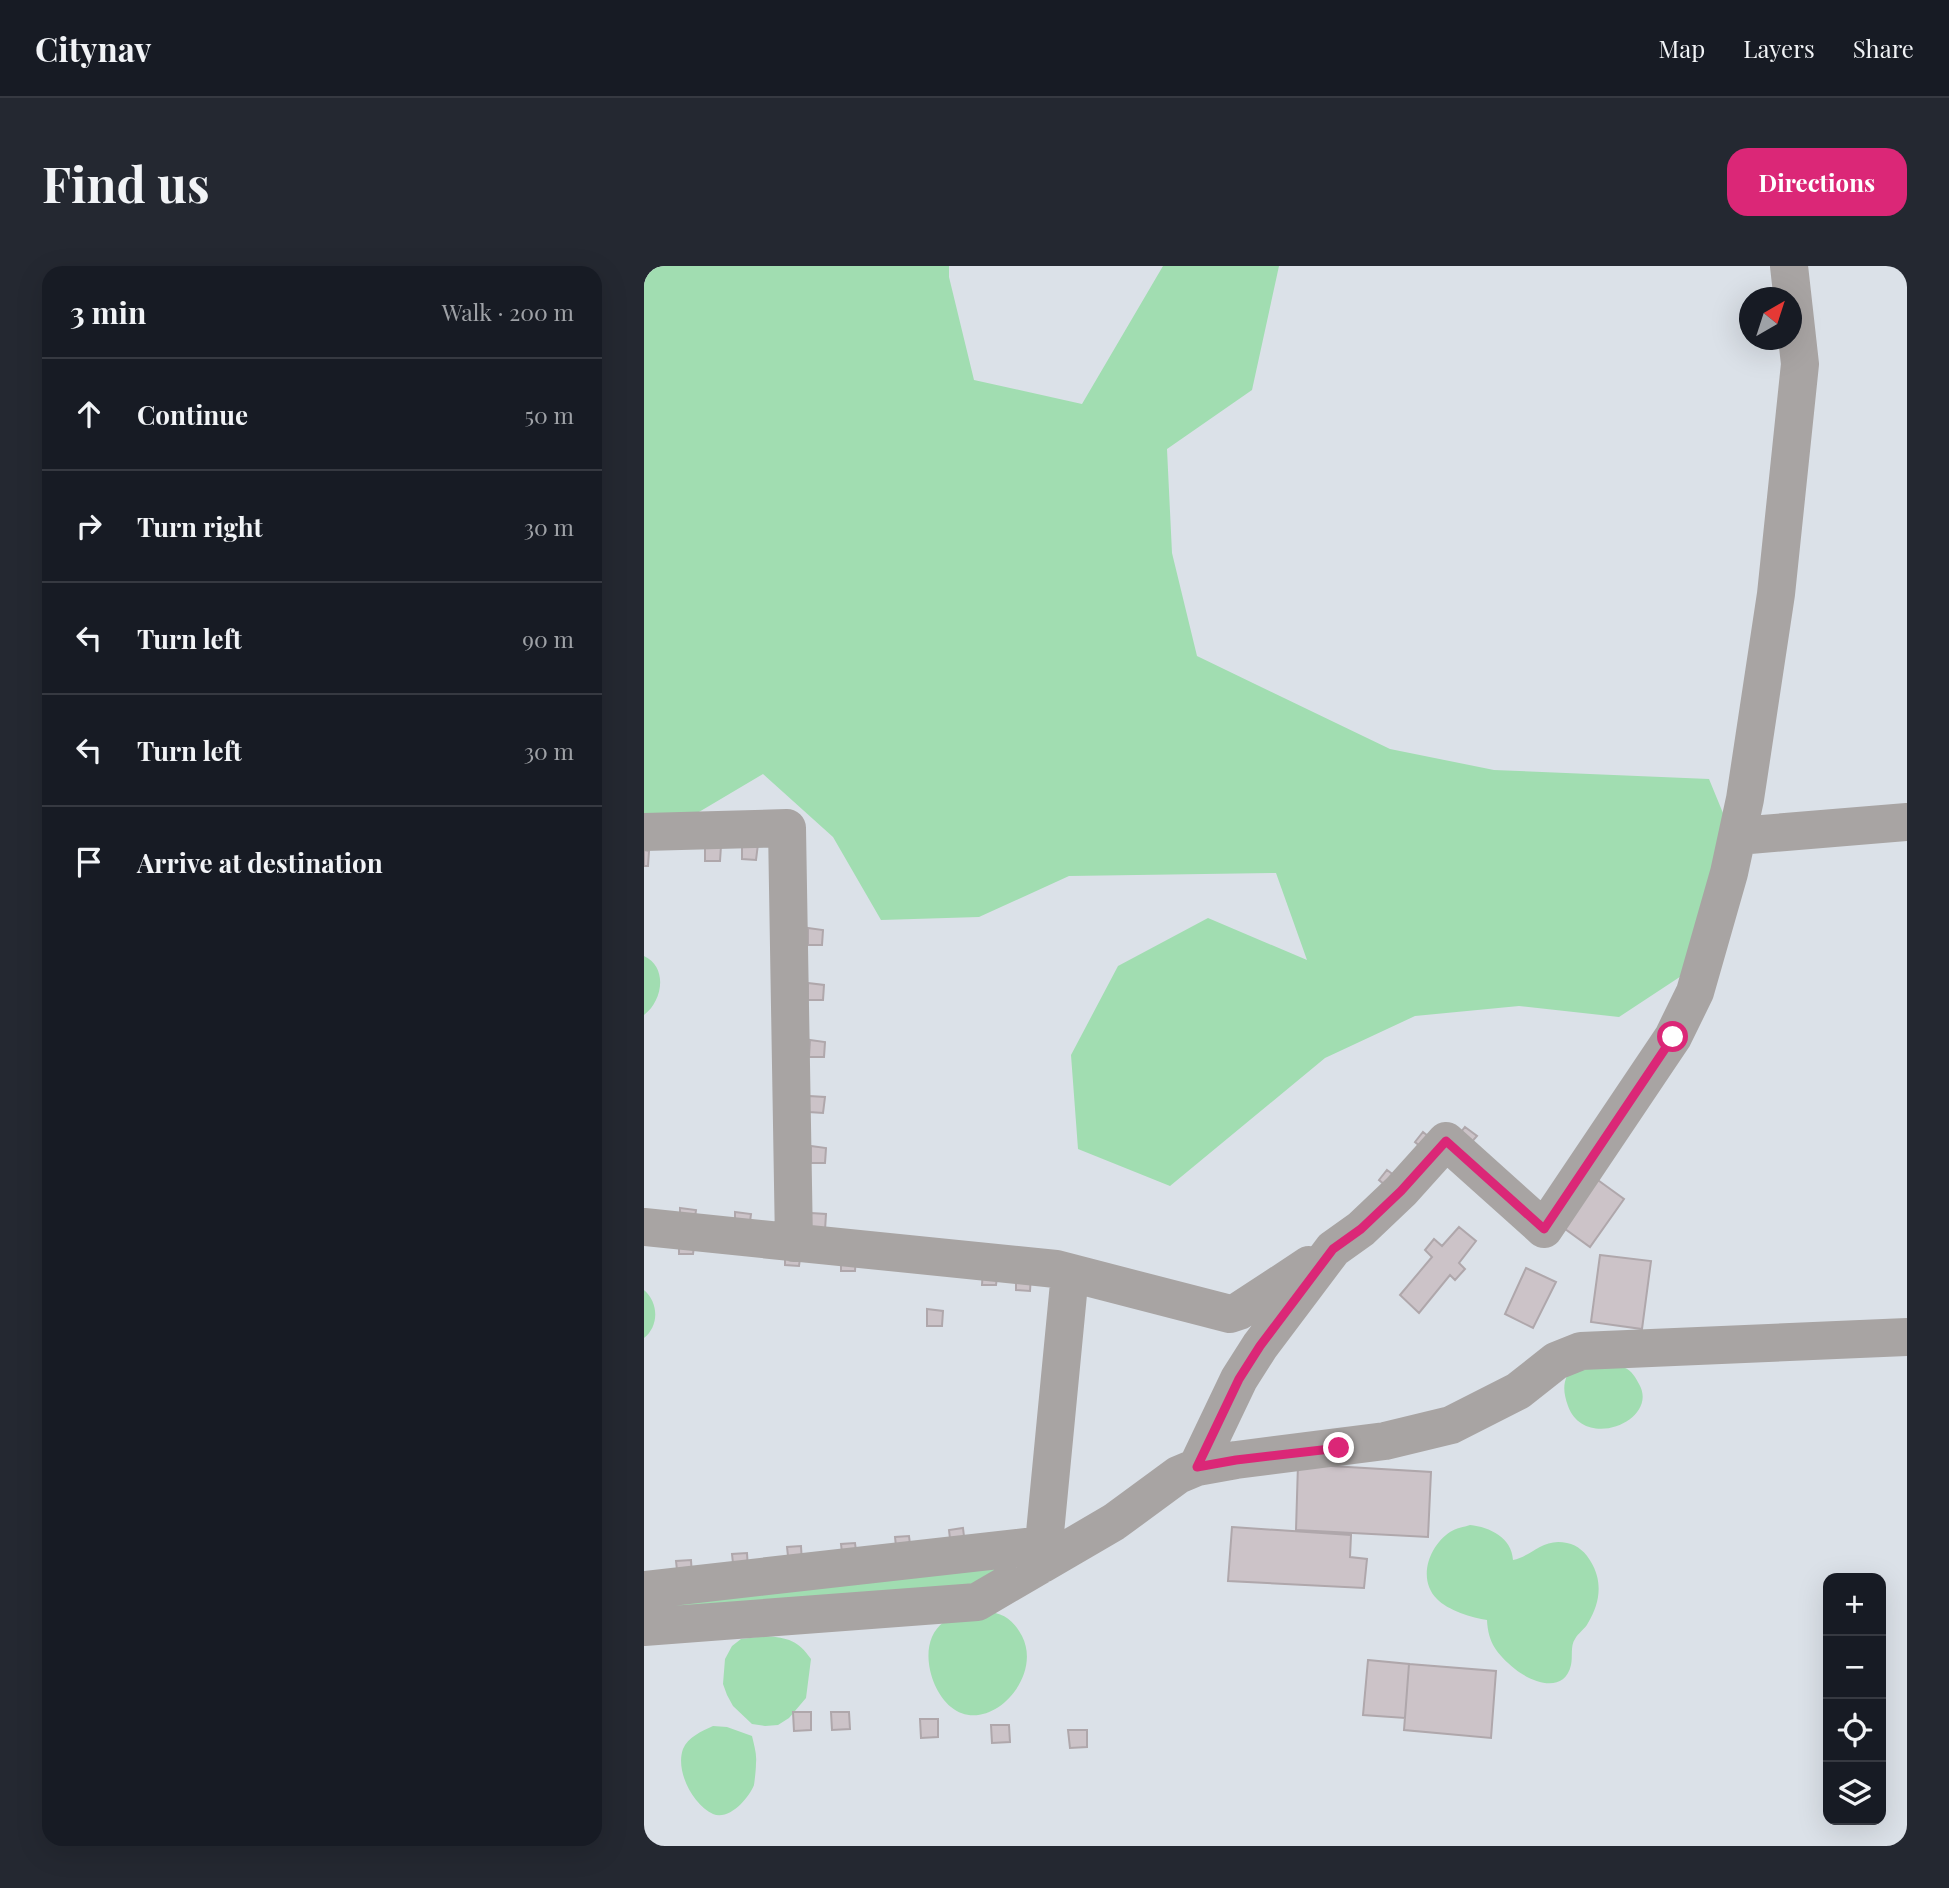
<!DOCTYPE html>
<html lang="en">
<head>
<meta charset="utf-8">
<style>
	body { margin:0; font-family:"Playfair Display",serif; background:#242831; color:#f1f3f6 }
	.controls { position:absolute; right:21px; bottom:21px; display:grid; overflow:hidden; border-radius:14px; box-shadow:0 7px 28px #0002 }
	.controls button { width:63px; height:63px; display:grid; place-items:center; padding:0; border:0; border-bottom:2px solid #363941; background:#171b24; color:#f1f3f6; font:35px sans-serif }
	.compass { position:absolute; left:1095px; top:21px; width:63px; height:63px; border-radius:50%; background:#171b24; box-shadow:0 7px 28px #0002; rotate:39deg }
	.stop { position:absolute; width:21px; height:21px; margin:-16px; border:5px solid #db2777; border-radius:50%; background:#fff }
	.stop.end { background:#db2777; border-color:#fff; box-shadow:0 2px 7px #0008 }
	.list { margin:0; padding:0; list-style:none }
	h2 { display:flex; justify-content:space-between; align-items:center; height:91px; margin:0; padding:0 28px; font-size:30px }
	h2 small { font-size:23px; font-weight:400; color:#9ea1a6 }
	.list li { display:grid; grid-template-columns:46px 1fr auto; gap:21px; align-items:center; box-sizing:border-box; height:112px; padding:0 28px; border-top:2px solid #363941 }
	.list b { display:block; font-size:26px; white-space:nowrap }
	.list em { font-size:23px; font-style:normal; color:#9ea1a6 }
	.icon { flex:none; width:38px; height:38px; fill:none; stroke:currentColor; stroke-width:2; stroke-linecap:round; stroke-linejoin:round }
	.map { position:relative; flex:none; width:1263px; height:1580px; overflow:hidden; border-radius:21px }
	header { display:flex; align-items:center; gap:42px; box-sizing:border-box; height:98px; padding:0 35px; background:#171b24; border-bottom:2px solid #363941 }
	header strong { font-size:33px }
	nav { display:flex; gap:38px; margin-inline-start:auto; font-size:24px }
	.intro { display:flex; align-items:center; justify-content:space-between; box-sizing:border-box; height:168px; padding:0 42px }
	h1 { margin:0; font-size:49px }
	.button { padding:18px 32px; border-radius:21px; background:#db2777; color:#fff; font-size:24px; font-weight:700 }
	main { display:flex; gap:42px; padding:0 42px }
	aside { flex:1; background:#171b24; border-radius:21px; box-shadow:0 7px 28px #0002 }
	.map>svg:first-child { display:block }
	.green { fill:#a1ddb1 }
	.building { fill:#ccc3c8; stroke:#afa7ab; stroke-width:2 }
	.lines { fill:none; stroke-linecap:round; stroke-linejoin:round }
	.minor { stroke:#a8a4a3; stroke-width:38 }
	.route { stroke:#db2777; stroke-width:9 }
</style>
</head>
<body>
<header>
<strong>Citynav</strong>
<nav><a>Map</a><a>Layers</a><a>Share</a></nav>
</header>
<div class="intro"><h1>Find us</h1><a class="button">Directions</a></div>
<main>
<aside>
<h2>3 min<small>Walk · 200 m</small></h2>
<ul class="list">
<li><svg class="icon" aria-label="ahead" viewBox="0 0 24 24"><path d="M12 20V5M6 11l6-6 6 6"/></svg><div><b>Continue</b></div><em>50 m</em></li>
<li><svg class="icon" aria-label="right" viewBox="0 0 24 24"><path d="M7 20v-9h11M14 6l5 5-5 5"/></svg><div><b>Turn right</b></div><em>30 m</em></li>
<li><svg class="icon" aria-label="left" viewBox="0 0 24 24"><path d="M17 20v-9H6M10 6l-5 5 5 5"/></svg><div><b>Turn left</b></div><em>90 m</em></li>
<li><svg class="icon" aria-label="left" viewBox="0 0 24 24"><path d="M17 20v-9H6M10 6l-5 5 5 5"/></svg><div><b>Turn left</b></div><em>30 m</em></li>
<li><svg class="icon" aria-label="arrive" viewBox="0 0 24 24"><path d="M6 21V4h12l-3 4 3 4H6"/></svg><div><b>Arrive at destination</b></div></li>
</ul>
</aside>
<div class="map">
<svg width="1263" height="1580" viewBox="0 0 1263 1580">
	<rect width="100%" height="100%" fill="#dbe1e8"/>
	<path class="green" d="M0,0h305v11l25,103 108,24 81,-138h116l-27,124 -85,59 5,104 25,103 193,93 104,21 215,9 39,95 -47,89 -82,54 -100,-11 -104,10 -90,42 -155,128 -92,-37 -7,-94 47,-89 90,-48 99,42 -31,-87 -207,3 -90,41 -98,3 -48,-83 -70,-63 -86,51 -33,-10z
		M0,690c24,11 19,45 0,59z
		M0,1024c15,13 15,36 0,48z
		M932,1095c14,2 36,2 49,7 6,2 11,10 14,16 21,36 -54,68 -71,22 -7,-20 -4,-28 8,-45z
		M826,1259c20,2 42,13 43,35 18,-3 30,-23 54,-17 11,2 19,10 24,19 12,20 9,41 -3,61 -3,6 -10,10 -13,16 -5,7 -2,18 -4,26 -7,30 -40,17 -56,4 -18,-15 -27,-26 -28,-49 -14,-2 -40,-10 -50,-21 -20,-20 -8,-53 13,-67 6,-4 14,-5 20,-7z
		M380,1288l-42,29 -338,38v-24z
		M341,1345c18,2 28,8 37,25 22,43 -35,101 -71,71 -22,-18 -34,-66 -7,-85 10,-7 29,-8 41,-11z
		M122,1370c22,2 32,4 45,23l-5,39 -17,20 -11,7 -13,1 -13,-2 -19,-18 -6,-11 -4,-11 2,-25 7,-13 9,-7z
		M69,1460l14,1 25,9c2,9 5,18 4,27 0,6 -1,15 -2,22 -5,13 -25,36 -41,29 -20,-9 -38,-43 -30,-65 5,-12 19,-18 30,-23z"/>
	<path class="building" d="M98,577l16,1 -2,16 -14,-1z
		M61,578l16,2 -1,15h-15z
		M0,584l5,1 -1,15h-4z
		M164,662l15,2 -1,15h-14z
		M164,717l16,2 -1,15h-15z
		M166,774l15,2 -1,15h-15z
		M165,830l16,1 -2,16 -14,-1z
		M821,861l12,9 -9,10 -11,-9z
		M779,866l11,9 -8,10 -11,-9z
		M167,880l15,2 -1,15h-14z
		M743,904l12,9 -9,10 -11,-9z
		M951,912l29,21 -34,48 -29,-21z
		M36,942l16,2 -2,15h-14z
		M91,946l16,2 -2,15h-14z
		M167,947l15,1 -1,16h-15z
		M815,961l17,14 -17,22 6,6 -10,11 -5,-5 -31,38 -19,-18 32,-38 -7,-7 9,-11 8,7z
		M35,971l16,2 -2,15h-14z
		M141,983l16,2 -2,15 -14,-1z
		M197,988l15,2 -1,15h-14z
		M956,989l51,6 -9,68 -51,-7z
		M882,1002l30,14 -23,46 -28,-14z
		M339,1003l15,1 -2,15h-14z
		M372,1007l15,2 -1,16 -14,-1z
		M283,1043l16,2 -1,15h-15z
		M654,1198l133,8 -3,65 -132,-7z
		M588,1261l119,8 -1,22 17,2 -3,29 -136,-7z
		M319,1262l2,17 -14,2 -2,-17z
		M265,1270l2,17 -14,2 -2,-18z
		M211,1277l2,16 -14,2 -2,-17z
		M157,1280l1,17 -13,2 -2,-18z
		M103,1287l1,17 -14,2 -2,-18z
		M47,1294l1,17 -14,2 -2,-18z
		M724,1394l41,4 -4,54 -42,-3z
		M765,1398l87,7 -5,67 -87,-8z
		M149,1446h18v18l-17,1z
		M187,1446h18l1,17 -18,1z
		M276,1453h18v18l-17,1z
		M347,1459h18l1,17 -18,1z
		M424,1464h19v17l-17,1z"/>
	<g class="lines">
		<path class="minor" d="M0,566l143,-4 7,415
			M1094,570l169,-14
			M0,961l412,42 174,45 9,-3 70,-46
			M553,1201l42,-88 21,-33 73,-97 28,-20 40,-38 45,-50 98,88 129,-192 22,-45 34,-119 16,-74 31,-205 24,-230 -11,-98
			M398,1298l28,-291
			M0,1324l400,-45
			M0,1361l333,-25 137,-80 64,-47 19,-8 39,-7 149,-19 66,-16 67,-34 38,-30 25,-10 326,-14"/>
	</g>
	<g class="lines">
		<path class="route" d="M695,1182l-103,12 -39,7 42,-88 21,-33 73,-97 28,-20 40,-38 45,-50 98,88 129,-192"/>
	</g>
</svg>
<div class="controls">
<button>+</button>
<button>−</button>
<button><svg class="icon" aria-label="locate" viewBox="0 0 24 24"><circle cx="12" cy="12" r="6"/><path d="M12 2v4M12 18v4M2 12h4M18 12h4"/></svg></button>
<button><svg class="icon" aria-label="layers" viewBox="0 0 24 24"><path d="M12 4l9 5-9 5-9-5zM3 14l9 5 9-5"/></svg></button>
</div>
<svg class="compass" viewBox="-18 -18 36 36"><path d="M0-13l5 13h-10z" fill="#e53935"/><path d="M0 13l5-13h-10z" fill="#9ea1a6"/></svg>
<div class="stop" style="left:1029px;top:771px"></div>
<div class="stop end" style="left:695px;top:1182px"></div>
</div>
</main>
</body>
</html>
